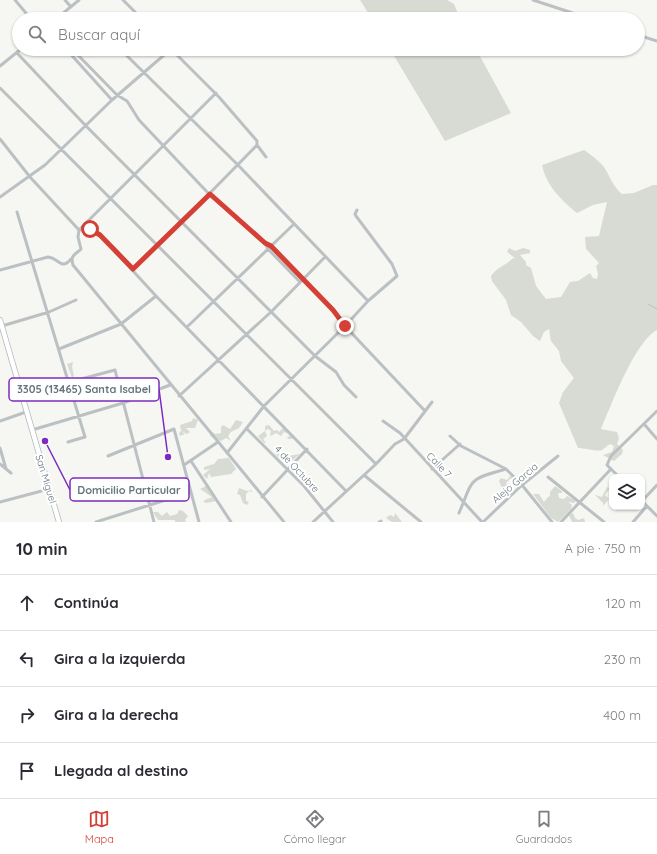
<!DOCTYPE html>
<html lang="es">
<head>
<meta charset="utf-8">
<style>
	body { margin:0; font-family:Quicksand,sans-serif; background:#f7f7f7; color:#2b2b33 }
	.controls { position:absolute; right:12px; bottom:12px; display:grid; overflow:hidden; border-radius:8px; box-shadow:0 1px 3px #0004 }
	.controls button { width:36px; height:36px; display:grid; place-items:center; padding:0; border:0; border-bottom:1px solid #e1e1e2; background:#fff; color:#2b2b33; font:20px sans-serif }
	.stop { position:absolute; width:12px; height:12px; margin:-9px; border:3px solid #d44036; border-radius:50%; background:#fff }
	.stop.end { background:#d44036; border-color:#fff; box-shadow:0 1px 4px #0008 }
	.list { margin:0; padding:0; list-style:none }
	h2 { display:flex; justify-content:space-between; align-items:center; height:52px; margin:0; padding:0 16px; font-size:17px }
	h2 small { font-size:13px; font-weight:400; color:#7c7c81 }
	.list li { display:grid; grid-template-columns:26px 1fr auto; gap:12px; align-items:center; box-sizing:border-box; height:56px; padding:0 16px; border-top:1px solid #e1e1e2 }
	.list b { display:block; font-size:15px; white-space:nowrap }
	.list em { font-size:13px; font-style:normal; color:#7c7c81 }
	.icon { flex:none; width:22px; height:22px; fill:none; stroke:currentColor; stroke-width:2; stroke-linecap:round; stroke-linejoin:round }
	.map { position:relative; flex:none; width:657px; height:522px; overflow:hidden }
	.search { position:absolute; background:#fff; box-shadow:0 1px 3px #0004; left:12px; right:12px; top:12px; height:44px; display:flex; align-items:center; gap:10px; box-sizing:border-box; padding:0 14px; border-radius:22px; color:#7c7c81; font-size:15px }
	.sheet { height:276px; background:#fff }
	nav { display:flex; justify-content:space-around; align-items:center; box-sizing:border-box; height:56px; border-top:1px solid #e1e1e2; background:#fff; font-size:11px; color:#7c7c81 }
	nav a { display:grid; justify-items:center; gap:2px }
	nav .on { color:#d44036 }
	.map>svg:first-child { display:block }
	.green { fill:#d7dbd3 }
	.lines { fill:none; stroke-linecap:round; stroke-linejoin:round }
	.stream { stroke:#b4c2c4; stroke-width:1 }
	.secondary-casing { stroke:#b0b7ba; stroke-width:6 }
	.street { stroke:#bbc1c3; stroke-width:3 }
	.secondary { stroke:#fff; stroke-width:4.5 }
	.route { stroke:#d44036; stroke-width:5 }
	.labels { text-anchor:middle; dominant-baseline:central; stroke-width:4; stroke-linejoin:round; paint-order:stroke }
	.street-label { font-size:10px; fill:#64757c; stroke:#fff }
	.leader { fill:none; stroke:#7b2cbf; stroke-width:1.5 }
	.callout-dot { fill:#7b2cbf; stroke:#fff; stroke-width:1.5 }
	.callout { fill:#fff; stroke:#7b2cbf; stroke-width:1.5 }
	.callout-label { font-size:11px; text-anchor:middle; font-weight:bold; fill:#64757c }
</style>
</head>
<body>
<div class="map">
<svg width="657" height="522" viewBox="0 0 657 522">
	<rect width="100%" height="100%" fill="#f6f6f3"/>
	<path class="green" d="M360,0h87l7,4 6,15h-88z
		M390,49h86l35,64 -66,28z
		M584,150c7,5 14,10 20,17 6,9 9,20 18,27l12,-1 19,-8h4v145c-22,11 -46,76 -56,99l16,3 2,6 -2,6 6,6 -1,4 -8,7 -11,-6 9,-3 2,-6 -4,-2c-3,2 -5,4 -8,6 -4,2 -17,-2 -24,-2l-19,-45 4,-11 11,-14 -13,-17 -2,-10 -8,-10 -2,-12 -5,3 -4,9 -7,-5 -12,-14 -10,-7 -5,-15 -14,-19 -1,-5c5,-8 15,-11 22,-18l3,1 -9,-7 2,-4 6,3 8,-3 7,2v3l-10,2 6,7v3l5,3 5,18 10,13 15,-2 9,-15 8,-1 12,-8 3,5 4,1 1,-5 -2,-8 3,-3 -13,-14 -1,-12 14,-1 8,-34 -14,3 -16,8c-16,-13 -31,-28 -35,-48z
		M73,362l-1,5 2,9 -2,2 -5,-14z
		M193,418l5,2 -3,8h-9l4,4 -3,2 -6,-3 4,3 -5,2 -1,-3 2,-2 -1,-6 12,-4z
		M236,420l7,2 -4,6 -8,4 -3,4 3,5 -5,-3 -5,3 -11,-5 1,-5 4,3 6,-1v-6l2,-2 7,4z
		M269,425l5,6 3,-1 2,2 4,-4 10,10 -1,1h-4l-1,-2 3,-1 -1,-2 -5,-2 -3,4 -5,-3 -5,3 -1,-1 1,-4 -3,-2 -3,2 2,5 -4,3 3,4h-2l-6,-7 7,-5v-5z
		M280,447l-1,5 3,5 18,-3 -13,11 -12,-11 -1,-2z
		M229,458l7,11 -5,5 -20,3 -2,-4 -2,6 -4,-4 7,-6 -6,1v-3l10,-3 4,-5z
		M511,475l3,3 -4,1 -4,4 1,2 -5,3 -3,-7 2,-3 6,2z
		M206,486l11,15 -11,2 -3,-2 9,-4 -12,-8z
		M555,486l7,5v2h-4l1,5 5,1 3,-3 9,5 -2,2 -6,-1 4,3 -1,4 -13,13 -7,-4 -18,-24h6l5,8 4,-5 2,-1v-4z
		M607,487l3,1 -5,7 4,4 -6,7v-3l-8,-8 7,2z
		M239,488l8,3 5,-1v2l-3,-1 -3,3v7l3,1 -2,3 -4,-2 -3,-8 -3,-1z
		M179,510l4,1 5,5 -3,4 1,2h-11v-2h-17l-5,-8h5l4,4 5,-4 3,4 7,-2z
		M395,513l7,9h-10l-6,-4 4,-3 4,2z
		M573,513l2,5 3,2 6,-2 1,4h-13l-3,-7z"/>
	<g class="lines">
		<path class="stream" d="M648,304l9,5"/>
		<g class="secondary-casing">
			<path id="secondary" d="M0,320l59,202"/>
		</g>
		<path class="street" d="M15,0l16,19
			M65,0l6,7
			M123,0l19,19
			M533,0l58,19
			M90,18l1,1
			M56,19l23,-19
			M638,35l19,6
			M66,49l46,51
			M72,49l45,46 10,6 12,19 70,74 -76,75
			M120,49l118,116 130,136
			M17,53l69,73 229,230 21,16 8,13 12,12
			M0,66l21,-17
			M0,88l376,376
			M216,93l-137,137 -1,7 3,12c-6,6 -11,6 -8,16l211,257
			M0,139l30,38 49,53 11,-1 10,6 56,61 190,195
			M257,145l-48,49 56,49 6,3 62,64 11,15 81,86
			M0,197l45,-32 67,-65 59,-51 48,48 38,44v4l9,12
			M17,212l68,225 -17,5
			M265,243l3,6 32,33
			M0,270l48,-13c11,1 13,14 23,2
			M2,326l47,-14 27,-12
			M187,327l107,-103
			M59,349l62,-25 35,-28
			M21,395l94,-25 39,152
			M179,396l93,-85 53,-54
			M0,421l26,-9
			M383,421l17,12 82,89
			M644,424l13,15
			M247,429l57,57 29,36
			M32,430l91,-27 47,-18
			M450,436l11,10 45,23 16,16 30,37
			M0,448l6,21
			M227,453l37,-47 81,-80 23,-25 29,-25 -5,-12 -36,-48 -1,-2 2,-4
			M108,456l66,-27 25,93
			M191,461l40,61
			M0,464l11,9
			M184,465l34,-23
			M432,469l28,-25
			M364,475l57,47
			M548,477l56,45
			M619,477l-12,-12 4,-9 46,-45
			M262,497l45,-48
			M642,501l15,-16
			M642,501l15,15
			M0,502l49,-13
			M459,513c15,-35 8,-33 47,-44
			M96,522l95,-30
			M313,522l63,-58 19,-20 9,-5 28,-37
			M379,522l2,-1
			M483,522l39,-37 36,-29
			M561,522l49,-52
			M633,522l14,-16"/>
		<use href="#secondary" class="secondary"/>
	</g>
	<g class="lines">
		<path class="route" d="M90,229l10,6 33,34 77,-75 55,49 6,3 62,64 12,16"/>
	</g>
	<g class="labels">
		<g class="street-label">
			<text transform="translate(439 465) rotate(46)">Calle 7</text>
			<text transform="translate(297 469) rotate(47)">4 de Octubre</text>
			<text transform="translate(46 479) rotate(73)">San Miguel</text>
			<text transform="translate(515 483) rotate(-40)">Alejo Garcia</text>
		</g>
	</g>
	<path class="leader" d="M168 457L159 389M45 441L70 490"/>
	<g class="callout-dot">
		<circle cx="168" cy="457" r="4"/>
		<circle cx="45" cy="441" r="4"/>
	</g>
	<g class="callout">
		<rect x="9" y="378" width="150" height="23" rx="4"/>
		<rect x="70" y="478" width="119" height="23" rx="4"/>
	</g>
	<g class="callout-label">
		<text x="84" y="393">3305 (13465) Santa Isabel</text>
		<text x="129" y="494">Domicilio Particular</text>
	</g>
</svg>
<div class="controls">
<button><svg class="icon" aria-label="layers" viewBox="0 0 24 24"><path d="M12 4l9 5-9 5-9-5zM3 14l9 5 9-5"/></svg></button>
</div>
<div class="stop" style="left:90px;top:229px"></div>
<div class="stop end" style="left:345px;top:326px"></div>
<div class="search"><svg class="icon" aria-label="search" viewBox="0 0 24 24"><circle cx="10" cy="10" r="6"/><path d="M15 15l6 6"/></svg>Buscar aquí</div>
</div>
<section class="sheet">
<h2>10 min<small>A pie · 750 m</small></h2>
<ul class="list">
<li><svg class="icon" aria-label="ahead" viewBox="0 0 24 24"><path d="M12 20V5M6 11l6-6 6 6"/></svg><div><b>Continúa</b></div><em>120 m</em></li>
<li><svg class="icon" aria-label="left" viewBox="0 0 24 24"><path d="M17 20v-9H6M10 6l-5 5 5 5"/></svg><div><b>Gira a la izquierda</b></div><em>230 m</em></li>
<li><svg class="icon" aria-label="right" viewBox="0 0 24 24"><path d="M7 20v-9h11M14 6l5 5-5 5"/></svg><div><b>Gira a la derecha</b></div><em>400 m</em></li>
<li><svg class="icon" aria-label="arrive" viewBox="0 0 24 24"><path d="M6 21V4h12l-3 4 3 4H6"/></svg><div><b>Llegada al destino</b></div></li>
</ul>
</section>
<nav>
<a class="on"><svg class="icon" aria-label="map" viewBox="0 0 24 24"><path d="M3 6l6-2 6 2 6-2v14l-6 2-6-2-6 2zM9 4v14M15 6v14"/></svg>Mapa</a>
<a><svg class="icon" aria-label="directions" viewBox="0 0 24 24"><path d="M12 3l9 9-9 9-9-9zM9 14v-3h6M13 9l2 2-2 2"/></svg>Cómo llegar</a>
<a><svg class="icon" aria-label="saved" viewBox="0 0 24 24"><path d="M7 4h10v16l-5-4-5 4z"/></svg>Guardados</a>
</nav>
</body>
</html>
